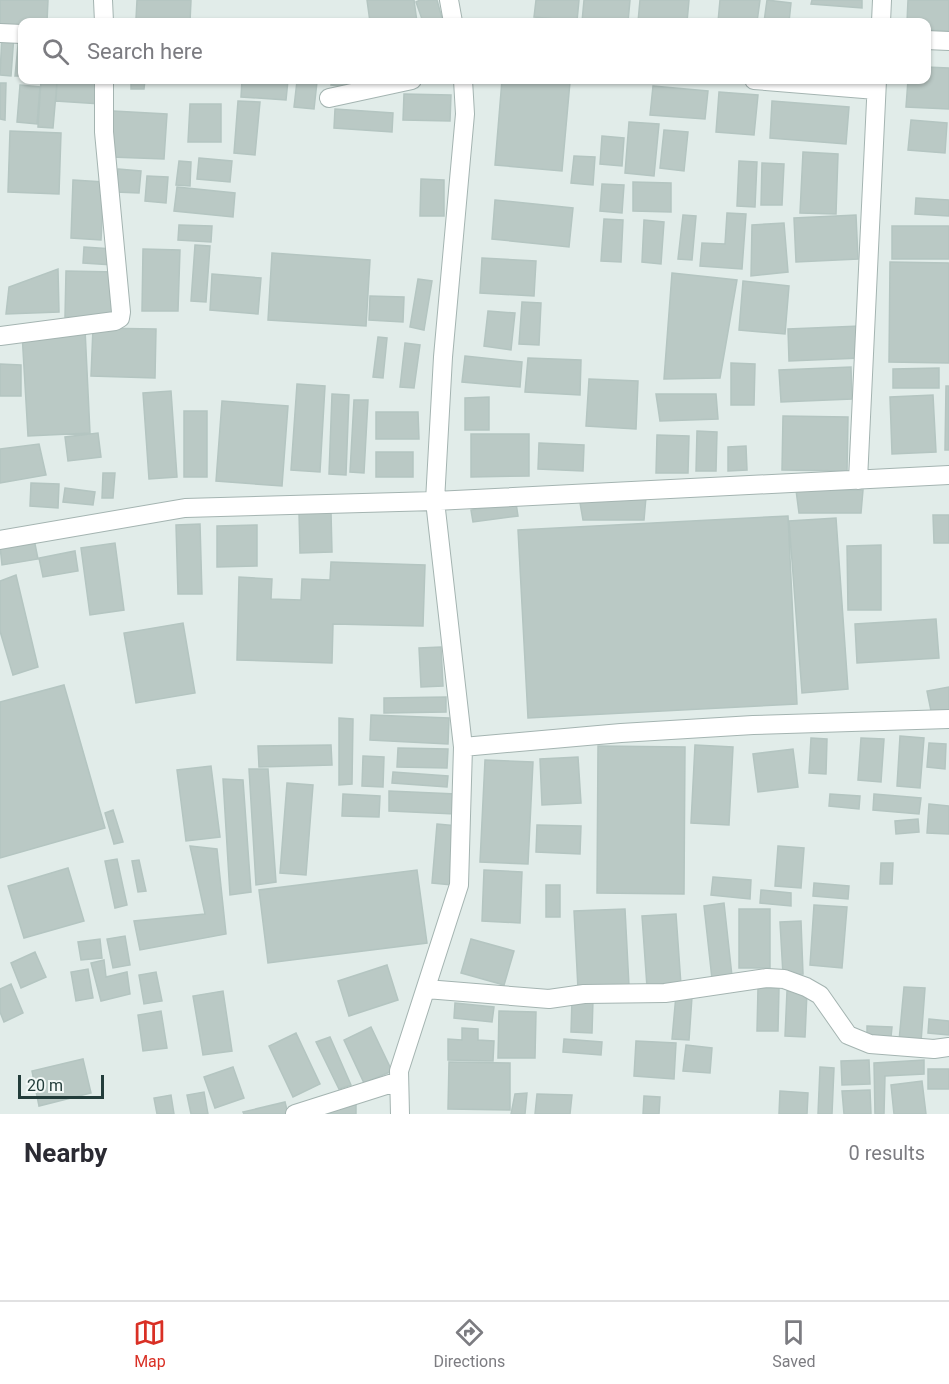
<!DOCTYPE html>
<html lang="en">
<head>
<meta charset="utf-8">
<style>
	body { margin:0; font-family:Roboto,sans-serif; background:#f2f2f3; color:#2b2b33 }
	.scale { position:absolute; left:18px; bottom:15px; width:86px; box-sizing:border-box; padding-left:6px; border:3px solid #223c3a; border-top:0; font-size:16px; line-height:21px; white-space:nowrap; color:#223c3a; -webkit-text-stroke:4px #f2f8f6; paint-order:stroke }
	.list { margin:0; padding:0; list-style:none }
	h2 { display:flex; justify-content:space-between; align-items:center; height:78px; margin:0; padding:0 24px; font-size:26px }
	h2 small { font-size:20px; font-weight:400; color:#7c7c81 }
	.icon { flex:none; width:33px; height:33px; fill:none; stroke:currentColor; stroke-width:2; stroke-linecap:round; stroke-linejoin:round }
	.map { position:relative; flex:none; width:949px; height:1114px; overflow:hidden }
	.search { position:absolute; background:#fff; box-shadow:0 2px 4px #0004; left:18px; right:18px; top:18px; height:66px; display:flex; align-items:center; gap:15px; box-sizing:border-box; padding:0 21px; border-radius:12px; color:#7c7c81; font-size:22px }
	.sheet { height:186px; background:#fff }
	nav { display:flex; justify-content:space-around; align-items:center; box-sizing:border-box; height:84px; border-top:2px solid #e1e1e2; background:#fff; font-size:16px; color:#7c7c81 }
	nav a { display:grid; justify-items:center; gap:3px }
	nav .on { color:#d93025 }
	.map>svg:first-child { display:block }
	.building { fill:#bac9c5; stroke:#b4c5c1; stroke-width:1.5 }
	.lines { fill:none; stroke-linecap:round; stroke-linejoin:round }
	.minor-casing { stroke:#a4b4b1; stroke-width:20 }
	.minor { stroke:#fff; stroke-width:18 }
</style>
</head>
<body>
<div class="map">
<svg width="949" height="1114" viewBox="0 0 949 1114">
	<rect width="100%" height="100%" fill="#e1ece9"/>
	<path class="building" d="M0,0h48l-1,22h-25v8l-22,-1z
		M137,0h54l-1,22 -54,-3z
		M367,0h47l3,22h-47z
		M420,0h17l6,22h-20l-7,-20z
		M536,0h43l-2,21 -43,-4z
		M584,0h46l-2,22h-46z
		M640,0h49l-2,22h-49z
		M720,0h40l-3,22h-39z
		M767,0l24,3 -2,19h-25z
		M812,0h50v8l-51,-4z
		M908,0h41v31l-23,-1v-8h-19z
		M2,34l12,1 -3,41 -11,-1z
		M19,35l3,1v40h-7z
		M926,67l23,1v41l-43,-2 2,-27h18z
		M57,80h45l-1,24 -45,-3z
		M131,80h14l-1,9h-13z
		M242,80h46l-2,20 -45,-3z
		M332,80h18v7l-19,-2z
		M502,80l68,2 -8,89 -67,-6z
		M41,81l16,1 -4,46 -15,-1z
		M297,81l20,1 -3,27 -20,-2z
		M0,83h6l-1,37 -5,-1z
		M20,85l20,2 -3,37 -20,-2z
		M653,86l55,5 -3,28 -55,-4z
		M719,92l39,3 -4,40 -38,-3z
		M404,94l47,1 -1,26 -47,-1z
		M238,101l22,1 -5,53 -21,-2z
		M772,101l77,6 -3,37 -76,-6z
		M190,104h31v38h-33z
		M335,109l58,4 -1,19 -58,-4z
		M113,111l54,3 -3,45 -53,-2z
		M911,120l36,3 -2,30 -37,-3z
		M629,122l30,2 -5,52 -29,-3z
		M664,130l24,2 -4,39 -24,-3z
		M10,131l51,2 -2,61 -51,-2z
		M602,136l22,2 -2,28 -22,-2z
		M803,152l35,2 -2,60 -36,-1z
		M574,156l21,1 -2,28 -22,-2z
		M199,158l33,3 -2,21 -33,-3z
		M179,161l12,1 -1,24 -14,-1z
		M739,161l18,1 -2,45 -18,-1z
		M762,163l22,1 -2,41h-21z
		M118,169l23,2 -2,22 -23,-1z
		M147,176l21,1 -2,26 -21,-2z
		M421,179l23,1v36h-24z
		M73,180l31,2 -3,58 -30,-2z
		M633,182l38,1v29l-38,-1z
		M602,184l22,1 -2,28 -22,-2z
		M177,187l58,6 -2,24 -59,-6z
		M916,198l33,2v16l-34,-2z
		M495,200l78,8 -4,39 -77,-8z
		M727,213l19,1 -4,55 -42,-3 2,-23 23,1z
		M683,215l13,1 -4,44 -14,-1z
		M856,215l2,44 -62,3 -2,-44z
		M604,219l19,1 -2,42 -20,-1z
		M644,220l20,2 -3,42 -19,-2z
		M784,223l4,49 -37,4 1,-51z
		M179,225l33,1 -1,16 -33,-2z
		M892,226h57v33h-57z
		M195,245l15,1 -4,56 -15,-1z
		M84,247l29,2v16l-30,-2z
		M143,249l37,1 -2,61h-36z
		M272,253l98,7 -4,66 -98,-6z
		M482,258l54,3 -2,35 -54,-3z
		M890,262l59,1v100l-60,-1z
		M58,269l1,43 -53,2 3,-27z
		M66,271l50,1 -1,46 -50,-1z
		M672,273l65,7 -17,98 -56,1z
		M212,274l49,4 -3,36 -48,-4z
		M418,279l14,2 -8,49 -14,-3z
		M743,281l46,5 -4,48 -46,-4z
		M370,296l34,1 -1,25 -34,-2z
		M522,302l19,1 -2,42 -20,-1z
		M488,311l27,2 -4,37 -27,-4z
		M860,326l1,32 -72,3 -1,-32z
		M93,328l63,1 -1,49 -64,-2z
		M85,329l5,104 -62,3 -6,-103z
		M378,337l9,1 -4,40 -10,-1z
		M405,343l15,2 -6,43 -14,-1z
		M465,356l57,6 -2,25 -58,-5z
		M528,358l53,2 -1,35 -55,-3z
		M731,363l24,1 -1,41h-23z
		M0,364l21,1v31h-21z
		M851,367l1,32 -71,3 -2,-32z
		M939,368v20h-46v-19z
		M589,379l49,2 -2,48 -50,-3z
		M297,384l28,2 -5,86 -29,-2z
		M946,386h3v64h-4z
		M171,391l6,86 -28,2 -6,-86z
		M332,394l17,1 -3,80 -17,-1z
		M656,394h60l2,25 -58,2z
		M933,395l3,57 -44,2 -2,-57z
		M489,397v33h-24v-32z
		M354,400h14l-4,73 -14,-1z
		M222,401l66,5 -6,80 -66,-5z
		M184,411h23v66h-23z
		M376,412h42l1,27h-43z
		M783,416l65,1 -1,54 -65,-1z
		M697,431l20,1 -1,39h-20z
		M98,433l3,24 -33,4 -3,-24z
		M471,434h58v42l-58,1z
		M657,435l32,1 -1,37h-32z
		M539,443l45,2 -1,26 -45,-2z
		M39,444l7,31 -46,8v-34z
		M746,446l1,24 -19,1v-24z
		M376,452h37v25h-37z
		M103,473h12l-2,25h-11z
		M31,483l28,1 -1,24 -28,-2z
		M65,488l30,4 -2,13 -30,-3z
		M796,490h67l-2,23h-62z
		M579,497h67l-2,23h-61z
		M516,503l2,13 -45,6 -2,-12z
		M331,512l1,40 -32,1 -1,-40z
		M933,515h16v28h-15z
		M788,516l9,188 -269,14 -10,-188z
		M836,518l12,171 -46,4 -13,-172z
		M200,524l2,70h-24l-2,-69z
		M257,525v41l-40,1v-41z
		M34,539l4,20 -36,6 -2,-19z
		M115,543l9,67 -34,5 -9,-67z
		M881,545v65h-33l-1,-64z
		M75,551l3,20 -35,6 -4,-19z
		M331,562l94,3 -2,61 -90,-2 -1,39 -95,-3 2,-83 33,2 -1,20 30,1 1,-21 28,1z
		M16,575l22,92 -25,8 -13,-44v-50z
		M936,619l3,39 -82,5 -2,-39z
		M183,623l12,70 -59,10 -12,-70z
		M441,647l2,39 -22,1 -2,-39z
		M64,685l41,143 -105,30v-156z
		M949,687v26l-17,3 -5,-25z
		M446,697v15l-62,1v-15z
		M371,715l78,3 -1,26 -78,-4z
		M339,718l14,1 -1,65 -13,1z
		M900,736l24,2 -4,50 -23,-2z
		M811,738l16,1 -1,35 -17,-1z
		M861,738l23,1 -3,43 -23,-2z
		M929,743l17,1 -1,25 -18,-2z
		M331,745l1,20 -73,2 -1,-21z
		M695,745l38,2 -4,78 -38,-2z
		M598,746l87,1 -1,147 -87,-1z
		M398,748l50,1 -1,19 -50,-1z
		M793,749l5,38 -40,5 -5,-38z
		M363,756l21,1 -1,30 -21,-1z
		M578,757l3,46 -39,2 -2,-46z
		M485,760l48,2 -5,102 -48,-2z
		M211,766l9,71 -34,4 -9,-71z
		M249,769h19l8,113 -20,3z
		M393,772l55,4 -1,11 -55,-4z
		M223,779l20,1 8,112 -21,3z
		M287,783l26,2 -7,90 -26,-2z
		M389,791l67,3 -1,20 -66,-3z
		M343,794l37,2 -1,21 -37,-1z
		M830,794l30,2 -1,13 -30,-3z
		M874,794l47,4 -2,16 -46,-4z
		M929,804l20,2v28l-22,-1z
		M113,810l10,32 -9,2 -9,-31z
		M918,819l1,13 -23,2 -1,-13z
		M437,824l21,2 -6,59 -20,-2z
		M537,825l44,1 -1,28 -44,-2z
		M190,846l27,3 9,85 -86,16 -6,-29 71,-7z
		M778,846l26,2 -3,40 -26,-2z
		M117,859l10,46 -12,3 -10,-47z
		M139,860l7,31 -8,1 -6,-31z
		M881,863h12l-1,21h-12z
		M68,868l16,53 -60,17 -16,-52z
		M417,870l10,73 -159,20 -9,-73z
		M484,870l38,2 -2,51 -38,-2z
		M713,877l38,3 -1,19 -39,-4z
		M814,883l35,3 -1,13 -35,-3z
		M546,885h14v32h-14z
		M761,890l30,3v13l-31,-3z
		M724,903l8,73 -20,3 -8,-73z
		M814,905l33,2 -5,61 -32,-3z
		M625,909l4,77 -51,3 -4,-78z
		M739,909h31v59h-31z
		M676,914l5,71 -34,2 -5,-71z
		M801,921l2,53 -20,1 -3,-53z
		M125,936l5,29 -17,3 -6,-29z
		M100,939l2,19 -21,2 -3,-18z
		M471,939l43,12 -10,34 -43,-12z
		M35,952l11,25 -25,11 -10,-25z
		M104,960l2,17 21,-5 3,22 -29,7 -10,-38z
		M387,965l11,35 -49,16 -11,-35z
		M88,969l5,29 -17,3 -5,-29z
		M156,972l6,29 -18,3 -5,-29z
		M11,984l12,29 -19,9 -4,-10v-23z
		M904,987l21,1 -4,54 -22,-1z
		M758,988h21l-1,43h-21z
		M223,991l9,60 -29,4 -10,-59z
		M787,991l20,1 -2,45 -20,-1z
		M676,995l16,2 -3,43 -17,-1z
		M572,1000h21l-1,33 -21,-1z
		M455,1003l39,4 -2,15 -38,-4z
		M161,1011l6,37 -24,3 -5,-36z
		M499,1011l37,1 -1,46h-37z
		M929,1019l20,2v14l-21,-2z
		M867,1026l25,1 -1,10 -24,-2z
		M371,1027l21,44 -28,12 -20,-43z
		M462,1028l16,1v11l16,1 -1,20 -45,-1v-21l14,1z
		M296,1033l24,51 -27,13 -24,-51z
		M330,1037l21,48 -12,4 -23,-47z
		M564,1039l38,3 -1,13 -38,-3z
		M636,1041l40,2 -2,36 -40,-3z
		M686,1045l26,3 -2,25 -27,-2z
		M83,1059l8,34 -52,13 -7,-35z
		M869,1060l1,24 -28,1 -1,-24z
		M924,1060v14l-39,2 -1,38h-9l-1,-51z
		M449,1062l61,1v47l-62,-1z
		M233,1067l11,31 -29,10 -11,-31z
		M820,1067l14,1 -2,46h-14z
		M928,1069h21v20h-21z
		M922,1081l4,33h-32l-3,-29z
		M870,1090l1,24h-27l-2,-23z
		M780,1091l28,2 -1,21h-28z
		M204,1092l4,22h-17l-4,-19z
		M527,1093l-2,21h-14l4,-20z
		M537,1094l35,1 -2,19h-35z
		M171,1095l3,19h-17l-3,-16z
		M644,1096l16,1 -1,17h-16z
		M285,1102l3,12h-44l-1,-2z
		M314,1103l42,2v9h-42z"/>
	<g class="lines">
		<g class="minor-casing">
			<path id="minor" d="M103,0l1,22
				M449,0l4,22
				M881,22l1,-22
				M0,33l22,1
				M926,40l23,1
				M754,80l122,10
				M329,98l83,-18
				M0,336l115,-15 5,-3 1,-6 -17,-180v-52
				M858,480l19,-400
				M0,540l185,-32 250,-7 514,-26
				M463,747l158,-14 132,-8 196,-6
				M426,989l123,10 35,-5 81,-1 102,-15 17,1 22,8 14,8 28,40 22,9 64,5 15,-2
				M295,1114l104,-33
				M400,1114l-1,-43 60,-186 4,-138 -28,-246 8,-144 22,-243 -2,-34"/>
		</g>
		<use href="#minor" class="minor"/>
	</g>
</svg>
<div class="scale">20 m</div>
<div class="search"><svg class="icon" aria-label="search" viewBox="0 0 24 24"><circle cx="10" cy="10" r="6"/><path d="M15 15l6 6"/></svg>Search here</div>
</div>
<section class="sheet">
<h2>Nearby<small>0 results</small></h2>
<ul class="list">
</ul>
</section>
<nav>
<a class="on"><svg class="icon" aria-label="map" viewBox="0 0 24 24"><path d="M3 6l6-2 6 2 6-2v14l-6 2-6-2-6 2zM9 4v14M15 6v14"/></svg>Map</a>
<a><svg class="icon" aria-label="directions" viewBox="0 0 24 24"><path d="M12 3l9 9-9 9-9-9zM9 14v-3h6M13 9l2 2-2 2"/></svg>Directions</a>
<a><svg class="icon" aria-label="saved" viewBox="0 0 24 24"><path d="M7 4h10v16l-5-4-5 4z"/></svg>Saved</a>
</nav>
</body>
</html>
